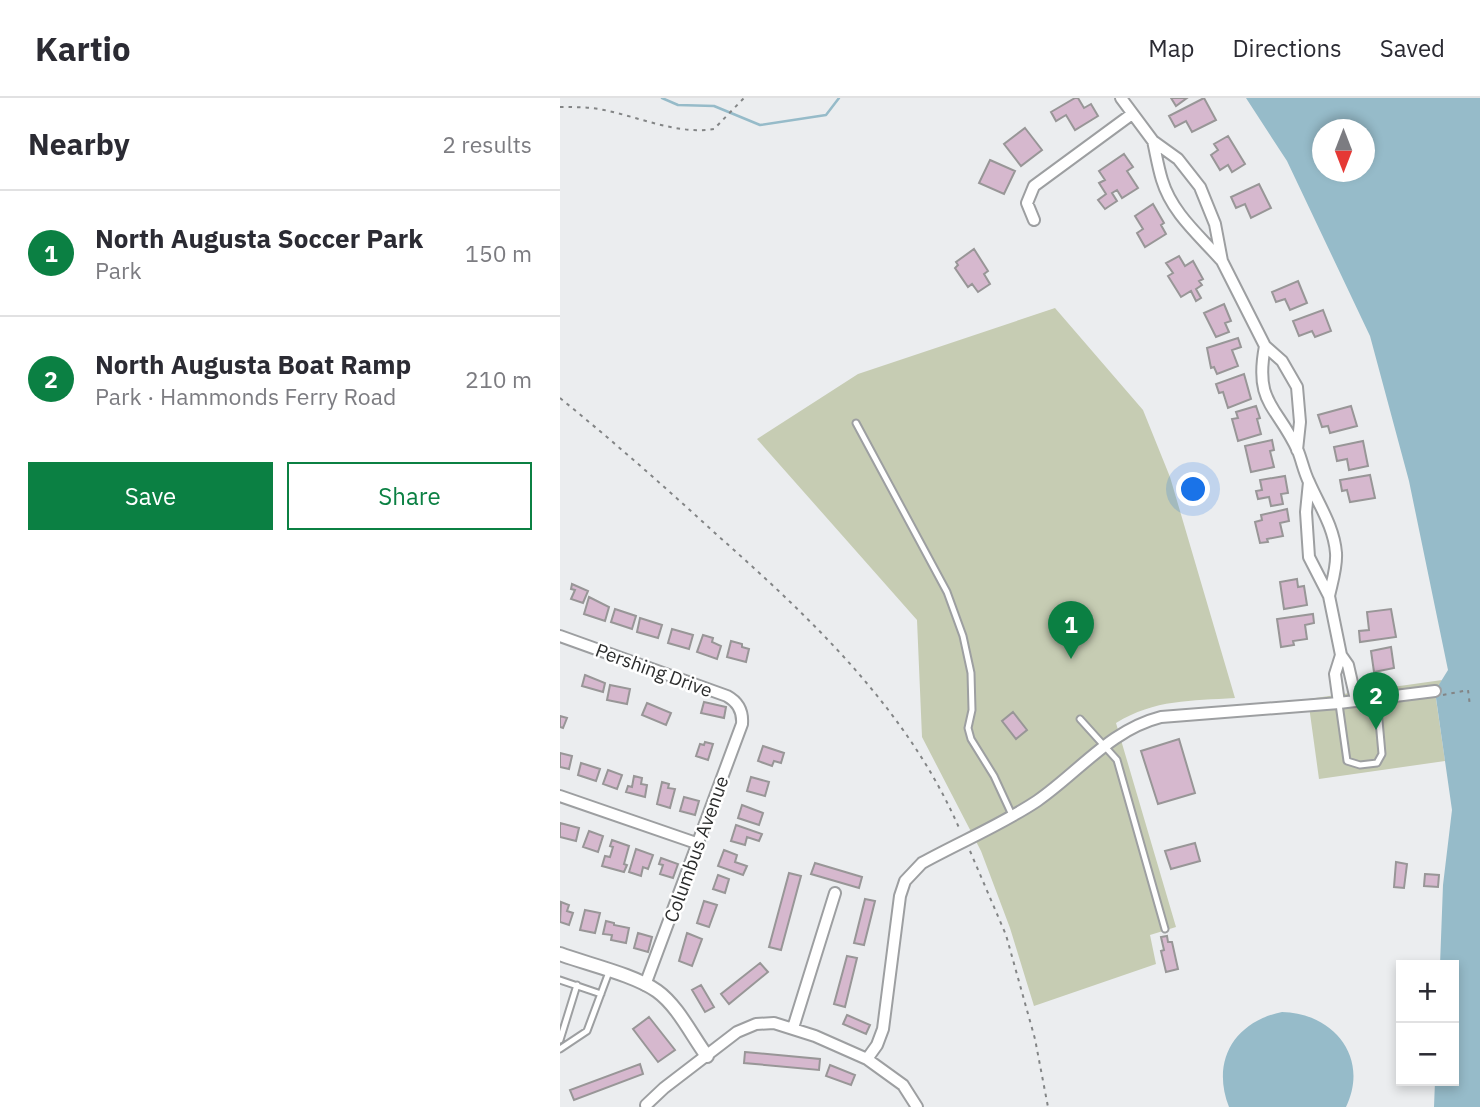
<!DOCTYPE html>
<html lang="en">
<head>
<meta charset="utf-8">
<style>
	body { margin:0; font-family:"IBM Plex Sans",sans-serif; background:#f2f2f3; color:#2b2b33 }
	.controls { position:absolute; right:21px; bottom:21px; display:grid; overflow:hidden; border-radius:0px; box-shadow:0 4px 10px #0003 }
	.controls button { width:63px; height:63px; display:grid; place-items:center; padding:0; border:0; border-bottom:2px solid #e1e1e2; background:#fff; color:#2b2b33; font:35px sans-serif }
	.compass { position:absolute; left:752px; top:21px; width:63px; height:63px; border-radius:50%; background:#fff; box-shadow:0 4px 10px #0003; rotate:180deg }
	.you { position:absolute; left:634px; top:392px; width:24px; height:24px; margin:-18px; border:5px solid #fff; border-radius:50%; background:#1a73e8; box-shadow:0 0 0 10px #1a73e833 }
	.badge { display:grid; place-items:center; width:46px; height:46px; border-radius:50%; background:#0b8043; color:#fff; font-size:23px; font-weight:700 }
	.pin { position:absolute; translate:-50% -58px; filter:drop-shadow(0 2px 4px #0008) }
	.pin::after { content:''; position:absolute; top:37px; width:24px; height:21px; background:inherit; clip-path:polygon(0 0,100% 0,50% 100%) }
	.list { margin:0; padding:0; list-style:none }
	h2 { display:flex; justify-content:space-between; align-items:center; height:91px; margin:0; padding:0 28px; font-size:30px }
	h2 small { font-size:23px; font-weight:400; color:#7c7c81 }
	.list li { display:grid; grid-template-columns:46px 1fr auto; gap:21px; align-items:center; box-sizing:border-box; height:126px; padding:0 28px; border-top:2px solid #e1e1e2 }
	.list b { display:block; font-size:26px; white-space:nowrap }
	.list p { margin:0; font-size:23px; white-space:nowrap; color:#7c7c81 }
	.list em { font-size:23px; font-style:normal; color:#7c7c81 }
	.actions { display:flex; gap:14px; padding:21px 28px }
	.actions a { flex:1; padding:16px 0; border:2px solid #0b8043; border-radius:0px; text-align:center; font-size:24px; color:#0b8043 }
	.actions .main { background:#0b8043; color:#fff }
	.map { position:relative; flex:none; width:920px; height:1009px; overflow:hidden }
	header { display:flex; align-items:center; gap:42px; box-sizing:border-box; height:98px; padding:0 35px; background:#fff; border-bottom:2px solid #e1e1e2 }
	header strong { font-size:33px }
	nav { display:flex; gap:38px; margin-inline-start:auto; font-size:24px }
	main { display:flex }
	aside { flex:1; background:#fff }
	.map>svg:first-child { display:block }
	.green { fill:#c6ccb3 }
	.water { fill:#96bbc9; fill-rule:evenodd }
	.lines { fill:none; stroke-linecap:round; stroke-linejoin:round }
	.stream { stroke:#96bbc9; stroke-width:2.5 }
	.building { fill:#d6b8ce; stroke:#989697; stroke-width:2 }
	.service-casing { stroke:#9d9fa1; stroke-width:9 }
	.minor-casing { stroke:#9d9fa1; stroke-width:14 }
	.tertiary-casing { stroke:#9d9fa1; stroke-width:16 }
	.path { stroke:#838586; stroke-width:2; stroke-dasharray:3.5 5; stroke-linecap:butt }
	.service { stroke:#fff; stroke-width:5 }
	.minor { stroke:#fff; stroke-width:10 }
	.tertiary { stroke:#fff; stroke-width:12 }
	.labels { text-anchor:middle; dominant-baseline:central; stroke-width:5; stroke-linejoin:round; paint-order:stroke }
	.street-label { font-size:19px; fill:#2c2d2d; stroke:#fff }
</style>
</head>
<body>
<header>
<strong>Kartio</strong>
<nav><a>Map</a><a>Directions</a><a>Saved</a></nav>
</header>
<main>
<aside>
<h2>Nearby<small>2 results</small></h2>
<ul class="list">
<li><span class="badge">1</span><div><b>North Augusta Soccer Park</b><p>Park</p></div><em>150 m</em></li>
<li><span class="badge">2</span><div><b>North Augusta Boat Ramp</b><p>Park · Hammonds Ferry Road</p></div><em>210 m</em></li>
</ul>
<div class="actions"><a class="main">Save</a><a>Share</a></div>
</aside>
<div class="map">
<svg width="920" height="1009" viewBox="0 0 920 1009">
	<rect width="100%" height="100%" fill="#ebedef"/>
	<path class="green" d="M495,210l88,102 27,67 65,221c-44,3 -80,1 -119,25l60,204 -26,8 6,29 -122,42 -24,-78 -29,-77 -59,-114 -5,-117 -160,-181 101,-65z
		M882,582l-7,12 10,69 -126,18 -11,-80z"/>
	<path class="water" d="M686,0h234v1009h-46l1,-26h19v-116h-14l3,-80 9,-75 -17,-119 13,-21 -39,-189 -39,-145 -83,-175zM762,32h42v42h-42z
		M722,914c51,1 88,45 64,95h-117c-18,-46 5,-85 53,-95z"/>
	<g class="lines">
		<path class="stream" d="M102,0l16,7 36,1 46,19 66,-10 13,-17"/>
	</g>
	<path class="building" d="M515,0h3l6,10 7,-4 7,12 -23,14 -9,-15 -10,6 -5,-9z
		M611,0h16l-11,8z
		M644,0l12,22 -24,12 -6,-11 -11,6 -6,-11z
		M465,30l17,22 -21,16 -17,-22z
		M668,38l17,28 -13,8 -4,-7 -8,5 -9,-15 7,-5 -4,-6z
		M564,56l9,13 -6,4 11,17 -16,10 -5,-8 -5,3 5,8 -12,8 -7,-9 8,-6 -7,-11 6,-3 -6,-9z
		M430,62l25,11 -11,23 -25,-11z
		M699,86l12,24 -20,10 -6,-14 -9,4 -5,-11z
		M593,106l11,19 -3,2 5,9 -21,13 -8,-14 6,-4 -8,-13z
		M414,151l14,22 -4,3 6,10 -12,8 -6,-8 -4,3 -13,-19 3,-3 -2,-3z
		M619,158l6,10 8,-5 10,18 -4,2 3,4 -6,4 5,9 -5,3 -5,-10 -10,6 -13,-21 5,-3 -7,-10z
		M738,183l9,22 -17,7 -5,-11 -9,3 -4,-10z
		M664,206l7,17 -6,2 4,9 -13,5 -12,-24z
		M763,212l8,21 -16,6 -3,-6 -13,5 -6,-15z
		M678,240l3,9 -9,3 6,16 -21,8 -3,-7 -3,1 -4,-20z
		M684,276l7,25 -23,9 -5,-16 -4,1 -3,-9z
		M696,308l4,12 -3,1 4,15 -23,7 -6,-22 6,-1 -2,-6z
		M791,308l6,20 -27,7 -2,-7 -6,1 -4,-12z
		M712,342l2,10 -4,1 4,16 -23,5 -6,-26z
		M803,343l5,25 -19,4 -2,-11 -10,2 -3,-14z
		M810,377l5,23 -25,4 -3,-12 -5,1 -2,-11z
		M725,378l3,17 -7,1 2,10 -12,2 -2,-9 -11,2 -2,-8 6,-1 -2,-10z
		M727,411l2,12 -9,2 3,13 -16,3 1,3 -8,1 -5,-21 7,-2 -1,-5z
		M737,481l1,8 6,-1 3,19 -23,4 -4,-27z
		M12,486l16,7 -5,12 -12,-4 4,-9 -4,-1z
		M29,499l20,10 -4,14 -21,-7z
		M55,511l21,7 -4,13 -21,-7z
		M831,511l5,28 -36,5 -1,-11 10,-1 -2,-18z
		M753,516l1,9 -9,2 2,14 -14,2 1,4 -13,2 -4,-28z
		M80,520l22,7 -4,13 -21,-6z
		M112,531l21,6 -4,14 -21,-6z
		M143,537l10,3 -1,4 9,4 -4,13 -20,-7z
		M171,543l11,3v3l7,2 -3,13 -19,-5z
		M831,549l3,21 -20,4 -3,-21z
		M25,577l20,8 -2,9 -21,-6z
		M50,587l20,4 -3,15 -20,-4z
		M144,604l22,5 -2,11 -23,-5z
		M87,605l24,10 -5,12 -24,-10z
		M453,614l14,18 -11,9 -14,-18z
		M0,618l7,2 -4,10 -3,-1z
		M619,641l16,54 -37,11 -17,-53z
		M145,644l8,2 -5,16 -12,-4 4,-12 4,1z
		M203,648l21,7 -3,10 -7,-2 -2,5 -14,-5z
		M0,655l12,3 -3,13 -9,-2z
		M21,665l19,6 -4,12 -18,-6z
		M48,672l14,5 -5,14 -14,-5z
		M74,678l8,2 -1,6 6,1 -2,12 -19,-5 2,-6 4,1z
		M191,679l18,5 -4,14 -18,-5z
		M102,684l7,2 -1,4 7,1 -5,19 -13,-4z
		M124,699l15,4 -4,14 -15,-4z
		M182,707l21,8 -4,12 -21,-7z
		M0,725l19,5 -3,13 -16,-4z
		M176,727l26,9 -3,7 -12,-4 -2,8 -14,-4z
		M29,733l14,5 -5,16 -15,-5z
		M52,742l17,6 -5,18 3,1 -3,7 -22,-6 3,-10 5,1 3,-10 -3,-1z
		M635,745l5,18 -29,8 -6,-18z
		M76,751l17,6 -5,14 -5,-2 -2,9 -12,-4z
		M164,752l13,5 -2,7 12,4 -4,9 -25,-9z
		M101,760l17,6 -5,14 -13,-4 3,-9 -4,-1z
		M836,764l11,2 -3,24 -10,-1z
		M255,765l47,14 -3,11 -48,-14z
		M229,775l12,3 -20,74 -12,-3z
		M865,776l14,1 -1,12 -14,-1z
		M158,777l11,4 -4,14 -12,-4z
		M305,801l10,2 -11,44 -10,-2z
		M144,803l13,4 -8,22 -12,-4z
		M1,804l8,3 -2,6 6,2 -4,12 -9,-3z
		M25,812l15,3 -5,20 -15,-3z
		M46,823l8,2v2l15,3 -3,15 -15,-3 1,-5 -9,-1z
		M78,835l14,4 -4,15 -14,-4z
		M127,835l15,6 -10,27 -13,-5z
		M607,838l1,6h4l6,27 -12,3 -5,-21 3,-1 -3,-13z
		M287,858l10,2 -12,49 -11,-3z
		M200,865l8,9 -39,32 -8,-10z
		M141,887l13,22 -9,5 -13,-22z
		M287,917l23,10 -4,9 -23,-10z
		M89,919l26,33 -17,12 -25,-33z
		M185,954l75,7 -1,11 -75,-7z
		M80,966l3,10 -69,26 -4,-10z
		M270,967l25,10 -4,10 -25,-9z"/>
	<g class="lines">
		<g class="service-casing">
			<path id="service" d="M296,325l91,169 16,44 8,37 1,37 -4,18 3,11 23,37 18,39
				M779,606l8,57 13,4 17,-2 5,-9 -5,-56
				M520,621l37,41 48,169
				M0,882l41,14
				M0,942l17,-55
				M0,951l27,-18 22,-59"/>
		</g>
		<g class="minor-casing">
			<path id="minor" d="M561,0l32,43 25,18 22,28 15,37 7,37 43,85 17,15 15,26 3,35 -3,28
				M593,43c3,13 5,26 9,39 10,33 37,55 59,80
				M474,122l-7,-17 7,-17 98,-72
				M705,248c-11,58 12,59 33,105 4,10 6,21 11,31 10,23 25,45 27,71 1,14 -4,29 -7,43
				M749,384l-3,30 3,45 20,39 12,59 7,10 8,35
				M0,538l167,60c11,6 16,15 15,28l-97,261
				M779,605l-4,-29 6,-19
				M0,698l139,48
				M233,930l42,-135
				M307,961l10,-14 6,-16 17,-133 5,-15 17,-18c38,-21 79,-38 115,-62 42,-29 73,-71 124,-84l178,-14 96,-12
				M86,1007l18,-17 73,-56 19,-8 18,-1 41,13 52,23 36,26 14,22"/>
		</g>
		<g class="tertiary-casing">
			<path id="tertiary" d="M0,856c27,10 75,21 97,37 21,15 35,45 50,65"/>
		</g>
		<path class="path" d="M0,9c15,0 30,0 44,3 35,7 74,25 110,19l30,-31
			M0,300c54,44 105,89 156,136 96,85 192,176 244,296
			M883,597l25,-5 2,16
			M410,753l36,84 29,104 13,68"/>
		<use href="#service" class="service"/>
		<use href="#minor" class="minor"/>
		<use href="#tertiary" class="tertiary"/>
	</g>
	<g class="labels">
		<g class="street-label">
			<text transform="translate(94 572) rotate(20)">Pershing Drive</text>
			<text transform="translate(136 751) rotate(-70)">Columbus Avenue</text>
		</g>
	</g>
</svg>
<div class="controls">
<button>+</button>
<button>−</button>
</div>
<svg class="compass" viewBox="-18 -18 36 36"><path d="M0-13l5 13h-10z" fill="#e53935"/><path d="M0 13l5-13h-10z" fill="#7c7c81"/></svg>
<div class="you"></div>
<div class="pin badge" style="left:511px;top:561px">1</div>
<div class="pin badge" style="left:816px;top:632px">2</div>
</div>
</main>
</body>
</html>
